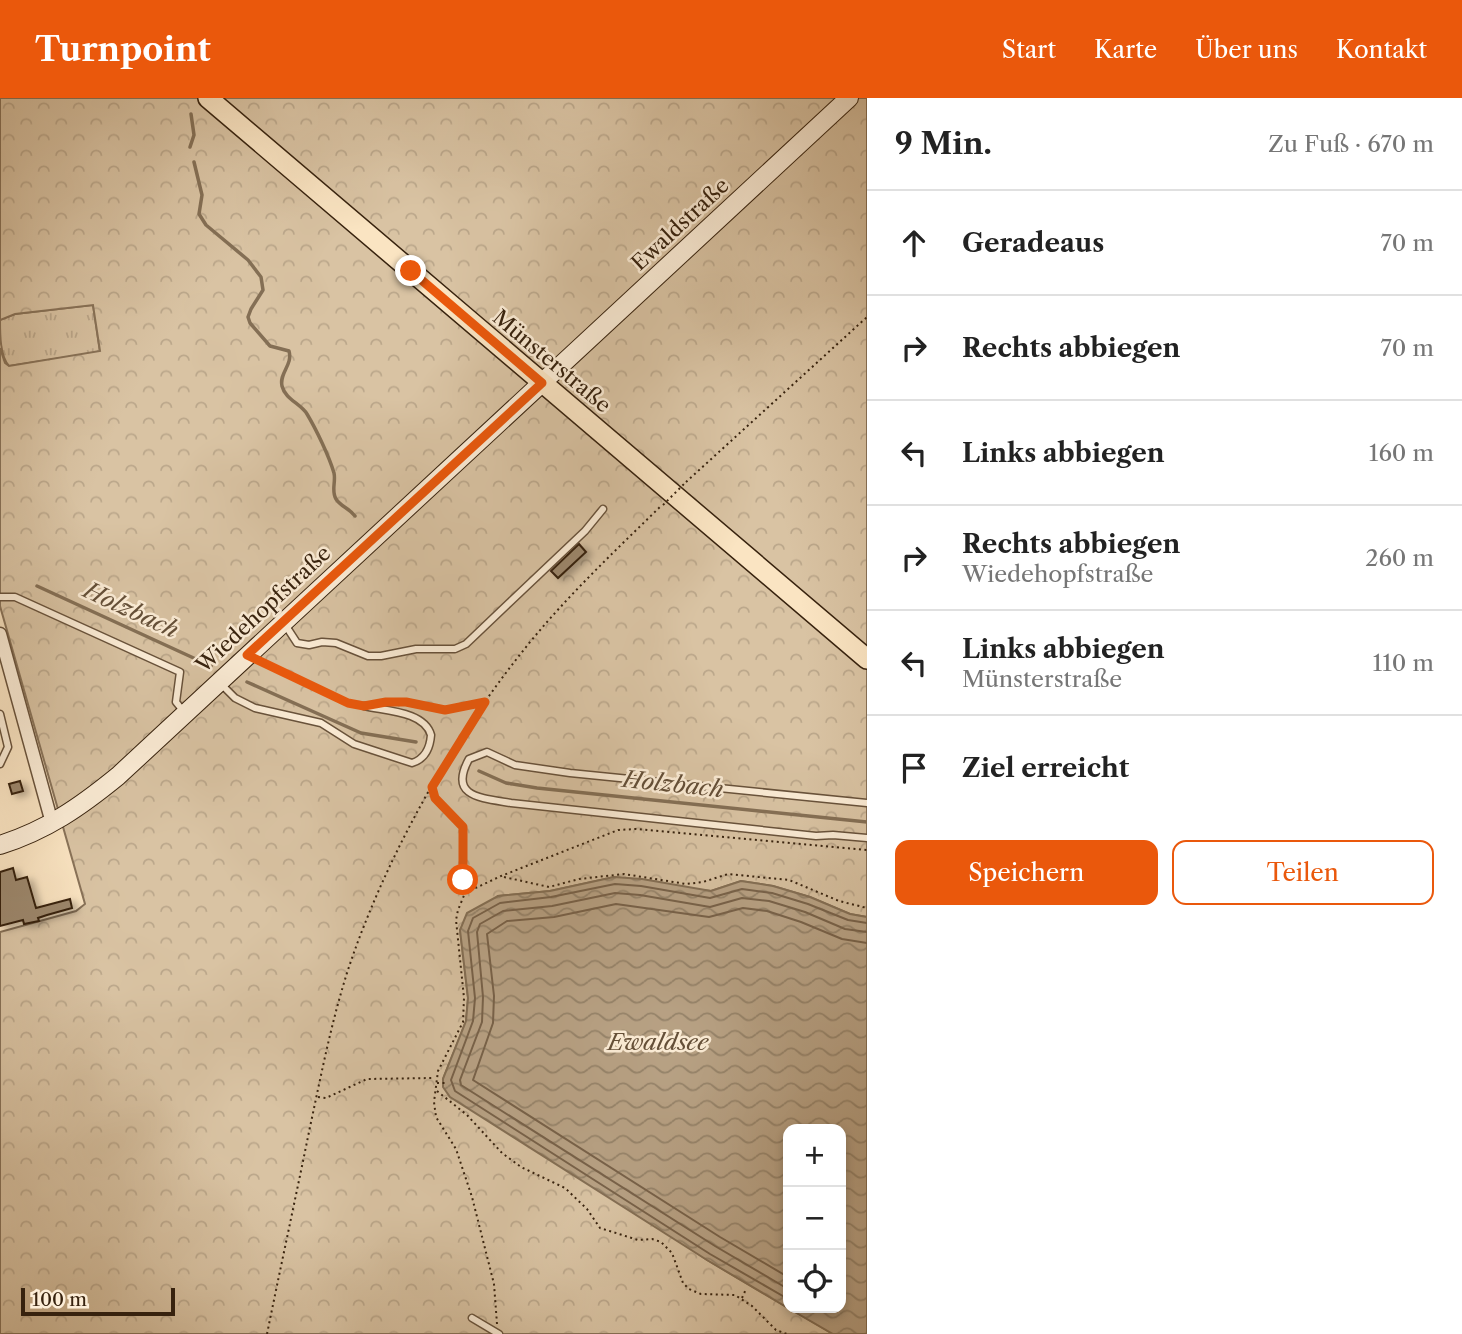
<!DOCTYPE html>
<html lang="de">
<head>
<meta charset="utf-8">
<style>
	body { margin:0; font-family:"Libre Caslon Text",serif; background:#f2f2f2; color:#222 }
	.controls { position:absolute; right:21px; bottom:21px; display:grid; overflow:hidden; border-radius:14px; box-shadow:0 4px 10px #0003 }
	.controls button { width:63px; height:63px; display:grid; place-items:center; padding:0; border:0; border-bottom:2px solid #e0e0e0; background:#fff; color:#222; font:35px sans-serif }
	.scale { position:absolute; left:21px; bottom:18px; width:154px; box-sizing:border-box; padding-left:7px; border:4px solid #37220e; border-top:0; font-size:19px; line-height:24px; white-space:nowrap; color:#37220e; -webkit-text-stroke:5px #fcedd7; paint-order:stroke }
	.stop { position:absolute; width:21px; height:21px; margin:-16px; border:5px solid #ea580c; border-radius:50%; background:#fff }
	.stop.end { background:#ea580c; border-color:#fff; box-shadow:0 2px 7px #0008 }
	.list { margin:0; padding:0; list-style:none }
	h2 { display:flex; justify-content:space-between; align-items:center; height:91px; margin:0; padding:0 28px; font-size:30px }
	h2 small { font-size:23px; font-weight:400; color:#767676 }
	.list li { display:grid; grid-template-columns:46px 1fr auto; gap:21px; align-items:center; box-sizing:border-box; height:105px; padding:0 28px; border-top:2px solid #e0e0e0 }
	.list b { display:block; font-size:26px; white-space:nowrap }
	.list p { margin:0; font-size:23px; white-space:nowrap; color:#767676 }
	.list em { font-size:23px; font-style:normal; color:#767676 }
	.actions { display:flex; gap:14px; padding:21px 28px }
	.actions a { flex:1; padding:16px 0; border:2px solid #ea580c; border-radius:14px; text-align:center; font-size:24px; color:#ea580c }
	.actions .main { background:#ea580c; color:#fff }
	.icon { flex:none; width:38px; height:38px; fill:none; stroke:currentColor; stroke-width:2; stroke-linecap:round; stroke-linejoin:round }
	.map { position:relative; flex:none; width:867px; height:1236px; overflow:hidden }
	header { display:flex; align-items:center; gap:42px; box-sizing:border-box; height:98px; padding:0 35px; background:#ea580c; color:#fff }
	header strong { font-size:33px }
	nav { display:flex; gap:38px; margin-inline-start:auto; font-size:24px }
	main { display:flex }
	aside { flex:1; background:#fff }
	.map>svg:first-child { display:block }
	.grass { fill:url(#grass-tufts); stroke:#887258; stroke-width:2 }
	.forest { fill:url(#forest-crowns); stroke:#887258; stroke-width:2 }
	.water { fill:url(#water-waves); stroke:#846f55; stroke-width:2 }
	.lines { fill:none; stroke-linecap:round; stroke-linejoin:round }
	.shore { stroke:#78624a; stroke-width:2 }
	.stream { stroke:#846f55; stroke-width:3.5 }
	.building { fill:#9c876c; stroke:#37220e; stroke-width:2; filter:url(#shadow) }
	.lane-casing { stroke:#68523b; stroke-width:9 }
	.street-casing { stroke:#68523b; stroke-width:15 }
	.secondary-casing { stroke:#37220e; stroke-width:20 }
	.primary-casing { stroke:#37220e; stroke-width:22 }
	.path { stroke:#37220e; stroke-width:2; stroke-dasharray:2 3.5; stroke-linecap:butt }
	.lane { stroke:#fcedd7; stroke-width:6 }
	.street { stroke:#fcedd7; stroke-width:12 }
	.secondary { stroke:#fcedd7; stroke-width:18 }
	.primary { stroke:#fae4c2; stroke-width:19 }
	.path-bridge { stroke:#37220e; stroke-width:2; stroke-dasharray:2 3.5; stroke-linecap:butt }
	.route { stroke:#ea580c; stroke-width:9 }
	.labels { text-anchor:middle; dominant-baseline:central; stroke-width:5; stroke-linejoin:round; paint-order:stroke }
	.street-label { font-size:21px; fill:#37220e; stroke:#fcedd7 }
	.water-label { font-size:23px; font-style:italic; fill:#644f38; stroke:#fcedd7 }
</style>
</head>
<body>
<header>
<strong>Turnpoint</strong>
<nav><a>Start</a><a>Karte</a><a>Über uns</a><a>Kontakt</a></nav>
</header>
<main>
<div class="map">
<svg width="867" height="1236" viewBox="0 0 867 1236">
	<defs>
		<pattern id="grass-tufts" width="24" height="20" patternUnits="userSpaceOnUse" patternTransform="scale(1.75)"><rect width="24" height="20" fill="#d9c3a3"/><path d="M3 7l-1-3M5 7V3M7 7l1-3M15 17l-1-3M17 17v-4M19 17l1-3" fill="none" stroke="#bba78b"/></pattern>
		<pattern id="forest-crowns" width="20" height="18" patternUnits="userSpaceOnUse" patternTransform="scale(1.75)"><rect width="20" height="18" fill="#d9c3a3"/><path d="M2 6a3 3 0 1 1 6 0M12 15a3 3 0 1 1 6 0" fill="none" stroke="#bba78b"/></pattern>
		<pattern id="water-waves" width="16" height="10" patternUnits="userSpaceOnUse" patternTransform="scale(1.75)"><rect width="16" height="10" fill="#b8a285"/><path d="M0 5q4-4 8 0t8 0" fill="none" stroke="#96846b"/></pattern>
		<filter id="shadow"><feDropShadow dx="5.5" dy="3" stdDeviation="3.5" flood-color="#0004"/></filter>
	</defs>
	<rect width="100%" height="100%" fill="#fae4c2"/>
	<filter id="stains"><feTurbulence type="fractalNoise" baseFrequency=".00286" numOctaves="4"/><feColorMatrix values="0 0 0 0 .2 0 0 0 0 .09 0 0 0 0 .02 0 0 0 .5 -.17"/></filter>
	<radialGradient id="worn" r=".72"><stop offset=".6" stop-color="#630" stop-opacity="0"/><stop offset="1" stop-color="#630" stop-opacity=".3"/></radialGradient>
	<path class="grass" d="M93,207l7,47 -91,14c-9,-10 -9,-31 -9,-46l15,-6z"/>
	<path class="forest" d="M0,0h867v819l-17,-3 -40,-17 -37,-11 -32,-5 -30,10 -29,-3 -23,-6 -45,-5 -64,14 -52,5 -38,34 8,68 -2,23 -23,58 264,181 126,74h-833v-402l76,-21 9,-7 -85,-298v-258l5,15 4,3 91,-15 -7,-46 -78,9 -15,6z"/>
	<path class="water" d="M614,779l28,2 69,12 30,-10 32,5 37,11 40,17 17,3v417h-34l-45,-26h53v-179h-53v179l-81,-48 -257,-163 -7,-10v-8l23,-58 2,-23 -8,-68 7,-17 31,-17 52,-5z"/>
	<g class="lines">
		<path class="shore" d="M788,1179l-68,-40 -247,-157 20,-57 1,-27 -7,-62 20,-13 47,-4 62,-13 93,13 34,-9 24,3 34,11 41,17 25,4
			M788,1191l-73,-43 -254,-161 -1,-5 22,-58 1,-25 -6,-65 3,-8 23,-13 49,-5 63,-13 25,2 70,12 32,-9 27,3 36,11 40,17 22,3
			M788,1201l-78,-45 -255,-163 -4,-11 22,-59 2,-23 -7,-67 5,-13 27,-15 51,-6 64,-13 26,2 69,12 32,-9 30,4 36,11 40,16 19,3"/>
		<path class="stream" d="M190,49l4,-12 -3,-21
			M194,64l8,33 -3,19 7,11 42,35 13,17 2,13 -12,19 -3,8 2,6 20,23 19,5c4,14 -10,22 -7,35 3,13 19,18 25,28 9,15 22,42 27,59 2,9 -3,18 2,26 5,8 12,8 19,17
			M37,488l174,80
			M247,584l114,51 55,9
			M479,673l27,12 31,5 330,34"/>
	</g>
	<path class="building" d="M579,446l7,8 -28,26 -7,-7z
		M20,683l3,10 -11,3 -3,-10z
		M13,770l3,12 11,-3 9,31 34,-9 2,9 -25,7 -9,3 1,3 -15,3 -1,-4 -23,6v-54z"/>
	<g class="lines">
		<g class="lane-casing">
			<path id="lane" d="M0,499h15l165,75 -4,30 8,10
				M284,525l13,20 12,2 13,-3 14,1 32,13h13l35,-7h39l11,-5 43,-41 76,-72 18,-22
				M222,587l13,13 20,10 66,15 33,21 58,19c13,-4 18,-15 19,-28 -7,-24 -46,-24 -67,-29
				M0,616l8,33 -8,17
				M867,705l-297,-30 -55,-8 -28,-13 -18,7c-21,38 12,39 42,44l305,33 17,-1 34,3
				M472,1220l27,16"/>
		</g>
		<g class="street-casing">
			<path id="street" d="M0,536l52,189"/>
		</g>
		<g class="secondary-casing">
			<path id="secondary" d="M0,747c47,-15 80,-38 118,-69l731,-678"/>
		</g>
		<g class="primary-casing">
			<path id="primary" d="M208,0l659,561"/>
		</g>
		<path class="path" d="M686,384l181,-165
			M260,564l28,14 69,29
			M390,603l16,1 39,8 39,-8
			M432,690c4,20 22,23 31,39l2,65
			M504,779l45,10 30,-8 45,-5 62,10 17,-2 25,-8 61,6 50,21 28,7
			M437,985h11
			M437,993l30,24 35,38 19,14 44,21 22,21 13,19 38,12 14,-1 9,3 11,11 11,30 6,6 12,5 34,1 17,11 24,24 11,4
			M318,999l8,1 41,-19 67,-1
			M742,1200l4,-9
			M497,1226l-3,-40 -22,-87 -16,-48 -20,-32 -2,-15 4,-31 25,-49 1,-24 -8,-78 2,-10 7,-17 36,-17 117,-46 18,-1 231,21
			M267,1236c14,-69 29,-138 43,-207 12,-56 23,-114 42,-169 41,-117 114,-243 195,-336 36,-41 76,-79 115,-117"/>
		<use href="#lane" class="lane"/>
		<use href="#street" class="street"/>
		<use href="#secondary" class="secondary"/>
		<use href="#primary" class="primary"/>
		<path class="path-bridge" d="M663,407l23,-23"/>
	</g>
	<g class="lines">
		<path class="route" d="M411,173l131,112 -295,272 101,48 16,3 22,-4h20l39,8 40,-8 -53,85 3,11 28,29v53"/>
	</g>
	<g class="labels">
		<g class="street-label">
			<text transform="translate(680 126) rotate(-43)">Ewaldstraße</text>
			<text transform="translate(552 263) rotate(40)">Münsterstraße</text>
			<text transform="translate(263 511) rotate(-43)">Wiedehopfstraße</text>
		</g>
		<g class="water-label">
			<text transform="translate(131 512) rotate(25)">Holzbach</text>
			<text transform="translate(673 686) rotate(6)">Holzbach</text>
			<text x="658" y="944">Ewaldsee</text>
		</g>
	</g>
	<rect width="100%" height="100%" filter="url(#stains)"/>
	<rect width="100%" height="100%" fill="url(#worn)"/>
</svg>
<div class="controls">
<button>+</button>
<button>−</button>
<button><svg class="icon" aria-label="locate" viewBox="0 0 24 24"><circle cx="12" cy="12" r="6"/><path d="M12 2v4M12 18v4M2 12h4M18 12h4"/></svg></button>
</div>
<div class="scale">100 m</div>
<div class="stop" style="left:463px;top:782px"></div>
<div class="stop end" style="left:411px;top:173px"></div>
</div>
<aside>
<h2>9 Min.<small>Zu Fuß · 670 m</small></h2>
<ul class="list">
<li><svg class="icon" aria-label="ahead" viewBox="0 0 24 24"><path d="M12 20V5M6 11l6-6 6 6"/></svg><div><b>Geradeaus</b></div><em>70 m</em></li>
<li><svg class="icon" aria-label="right" viewBox="0 0 24 24"><path d="M7 20v-9h11M14 6l5 5-5 5"/></svg><div><b>Rechts abbiegen</b></div><em>70 m</em></li>
<li><svg class="icon" aria-label="left" viewBox="0 0 24 24"><path d="M17 20v-9H6M10 6l-5 5 5 5"/></svg><div><b>Links abbiegen</b></div><em>160 m</em></li>
<li><svg class="icon" aria-label="right" viewBox="0 0 24 24"><path d="M7 20v-9h11M14 6l5 5-5 5"/></svg><div><b>Rechts abbiegen</b><p>Wiedehopfstraße</p></div><em>260 m</em></li>
<li><svg class="icon" aria-label="left" viewBox="0 0 24 24"><path d="M17 20v-9H6M10 6l-5 5 5 5"/></svg><div><b>Links abbiegen</b><p>Münsterstraße</p></div><em>110 m</em></li>
<li><svg class="icon" aria-label="arrive" viewBox="0 0 24 24"><path d="M6 21V4h12l-3 4 3 4H6"/></svg><div><b>Ziel erreicht</b></div></li>
</ul>
<div class="actions"><a class="main">Speichern</a><a>Teilen</a></div>
</aside>
</main>
</body>
</html>
